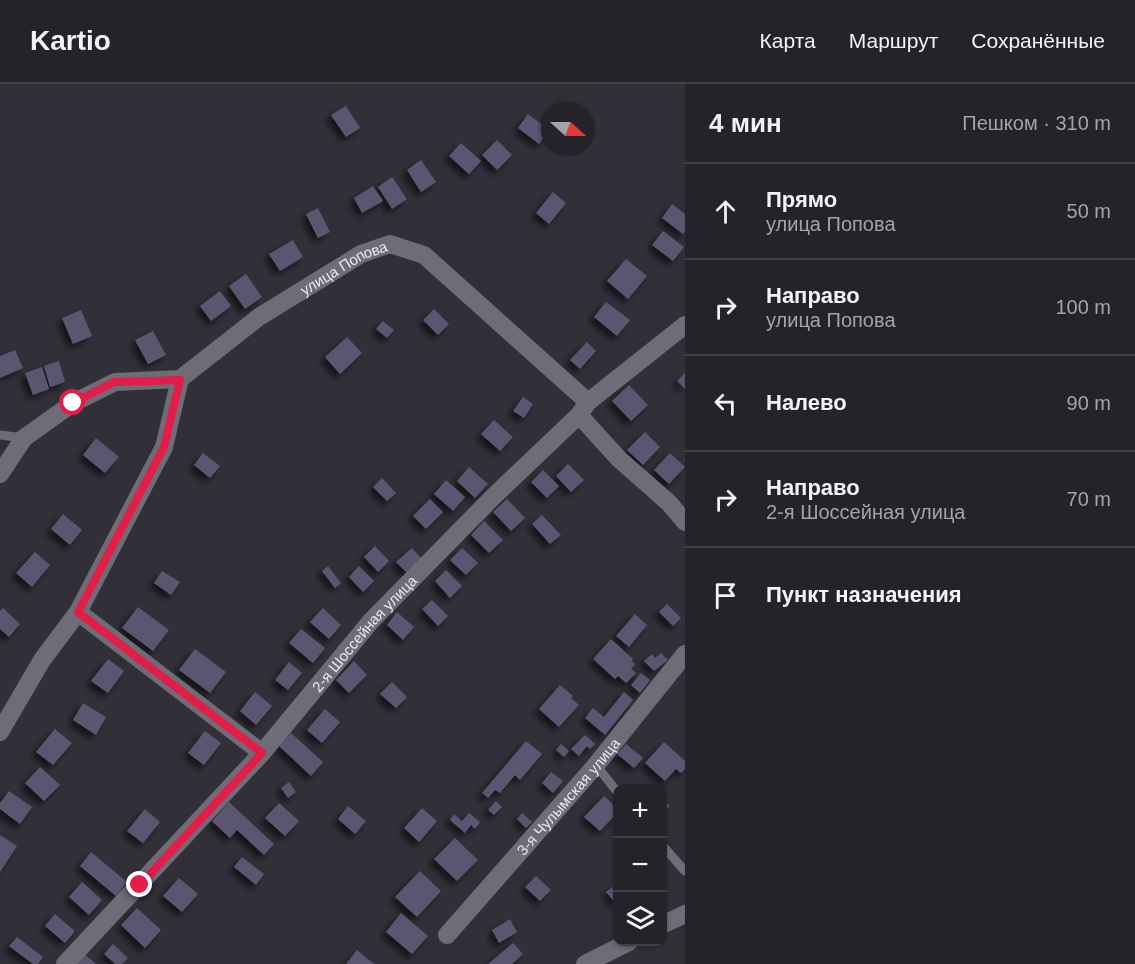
<!DOCTYPE html>
<html lang="ru">
<head>
<meta charset="utf-8">
<style>
	body { margin:0; font-family:Helvetica,sans-serif; background:#2d2b31; color:#f1f3f6 }
	.controls { position:absolute; right:18px; bottom:18px; display:grid; overflow:hidden; border-radius:12px; box-shadow:0 2px 4px #0004 }
	.controls button { width:54px; height:54px; display:grid; place-items:center; padding:0; border:0; border-bottom:2px solid #424046; background:#252329; color:#f1f3f6; font:30px sans-serif }
	.compass { position:absolute; left:541px; top:18px; width:54px; height:54px; border-radius:50%; background:#252329; box-shadow:0 2px 4px #0004; rotate:111deg }
	.stop { position:absolute; width:18px; height:18px; margin:-14px; border:4px solid #e11d48; border-radius:50%; background:#fff }
	.stop.end { background:#e11d48; border-color:#fff; box-shadow:0 2px 6px #0008 }
	.list { margin:0; padding:0; list-style:none }
	h2 { display:flex; justify-content:space-between; align-items:center; height:78px; margin:0; padding:0 24px; font-size:26px }
	h2 small { font-size:20px; font-weight:400; color:#a3a4a8 }
	.list li { display:grid; grid-template-columns:39px 1fr auto; gap:18px; align-items:center; box-sizing:border-box; height:96px; padding:0 24px; border-top:2px solid #424046 }
	.list b { display:block; font-size:22px; white-space:nowrap }
	.list p { margin:0; font-size:20px; white-space:nowrap; color:#a3a4a8 }
	.list em { font-size:20px; font-style:normal; color:#a3a4a8 }
	.icon { flex:none; width:33px; height:33px; fill:none; stroke:currentColor; stroke-width:2; stroke-linecap:round; stroke-linejoin:round }
	.map { position:relative; flex:none; width:685px; height:880px; overflow:hidden }
	header { display:flex; align-items:center; gap:36px; box-sizing:border-box; height:84px; padding:0 30px; background:#252329; border-bottom:2px solid #424046 }
	header strong { font-size:28px }
	nav { display:flex; gap:33px; margin-inline-start:auto; font-size:21px }
	main { display:flex }
	aside { flex:1; background:#252329 }
	.map>svg:first-child { display:block }
	.building { fill:#5c5572; filter:url(#shadow) }
	.lines { fill:none; stroke-linecap:round; stroke-linejoin:round }
	.service { stroke:#6e6c76; stroke-width:9 }
	.minor { stroke:#6e6c76; stroke-width:18 }
	.route { stroke:#e11d48; stroke-width:8 }
	.labels { text-anchor:middle; dominant-baseline:central; stroke-width:4.5; stroke-linejoin:round; paint-order:stroke }
	.street-label { font-size:15px; fill:#e9e8ee; stroke:#312f37 }
</style>
</head>
<body>
<header>
<strong>Kartio</strong>
<nav><a>Карта</a><a>Маршрут</a><a>Сохранённые</a></nav>
</header>
<main>
<div class="map">
<svg width="685" height="880" viewBox="0 0 685 880">
	<defs>
		<filter id="shadow"><feDropShadow dx="-4.5" dy="4.5" stdDeviation="3" flood-color="#0009"/></filter>
	</defs>
	<rect width="100%" height="100%" fill="#312f37"/>
	<path class="building" d="M346,22l14,22 -14,9 -15,-22z
		M528,30l21,16 -10,14 -21,-16z
		M497,56l15,15 -15,15 -15,-15z
		M461,59l20,18 -12,13 -20,-18z
		M421,76l15,22 -15,10 -14,-22z
		M392,93l15,22 -15,10 -14,-22z
		M373,102l10,15 -21,12 -8,-15z
		M553,108l13,11 -17,21 -13,-11z
		M672,120l13,10v17l-2,3 -21,-16z
		M318,124l12,24 -12,6 -12,-24z
		M663,147l21,16 -11,14 -21,-16z
		M293,156l10,17 -23,14 -11,-17z
		M626,175l21,17 -19,23 -21,-18z
		M246,190l16,23 -17,12 -16,-23z
		M220,207l11,15 -20,15 -11,-15z
		M606,218l24,18 -13,16 -23,-19z
		M434,225l15,15 -11,11 -15,-15z
		M81,226l11,26 -19,8 -11,-26z
		M383,237l11,9 -7,8 -11,-9z
		M153,247l13,24 -18,9 -13,-24z
		M347,253l15,16 -22,21 -15,-17z
		M587,258l9,9 -16,18 -10,-9z
		M15,266l8,18 -23,10v-22z
		M59,277l6,21 -15,5 -6,-21z
		M42,283l7,22 -16,6 -8,-22z
		M685,289v16l-8,-8z
		M629,301l19,20 -17,16 -19,-20z
		M523,313l10,7 -9,14 -11,-7z
		M494,336l19,17 -13,14 -19,-17z
		M645,348l15,15 -17,18 -16,-15z
		M96,354l23,19 -14,16 -22,-18z
		M203,369l17,13 -10,12 -16,-13z
		M670,369l15,14 -16,17 -15,-14z
		M568,380l16,16 -13,12 -15,-16z
		M469,383l19,17 -13,14 -18,-17z
		M543,386l16,16 -12,12 -16,-16z
		M382,394l14,15 -9,8 -14,-14z
		M446,396l19,17 -12,14 -19,-17z
		M430,415l13,13 -17,17 -13,-13z
		M507,415l18,19 -14,13 -18,-19z
		M63,430l19,16 -12,15 -19,-16z
		M542,431l19,20 -11,9 -18,-20z
		M484,437l19,19 -14,13 -18,-18z
		M375,462l14,15 -11,11 -14,-15z
		M412,464l10,11 -15,14 -11,-11z
		M462,464l16,15 -12,12 -16,-15z
		M35,468l15,13 -18,22 -16,-14z
		M328,482l13,17 -6,5 -13,-17z
		M359,482l15,15 -11,11 -14,-15z
		M446,486l16,16 -12,12 -15,-17z
		M162,487l18,11 -9,13 -17,-12z
		M432,516l16,16 -10,10 -16,-17z
		M667,520l14,14 -8,8 -14,-14z
		M138,523l31,23 -16,21 -31,-23z
		M3,524l17,16 -11,13 -9,-8v-18z
		M323,524l18,17 -12,14 -19,-17z
		M397,528l17,15 -11,13 -16,-15z
		M635,530l12,11 -18,22 -13,-11z
		M301,545l24,19 -12,15 -24,-20z
		M611,555l22,20 -1,2 3,3 -4,5 5,4 -10,10 -8,-7 -3,3 -22,-20z
		M195,565l31,23 -16,21 -31,-23z
		M661,569l7,7 -14,11 -10,-10 8,-7 3,4z
		M108,575l16,12 -16,22 -17,-12z
		M354,577l13,14 -18,18 -13,-13z
		M289,578l13,11 -14,17 -13,-10z
		M641,589l9,7 -10,13 -9,-8z
		M392,598l15,15 -11,11 -16,-14z
		M560,601l13,11 -2,2 8,7 -20,22 -20,-18z
		M255,608l17,14 -16,19 -16,-14z
		M624,608l9,8 -28,35 -20,-17 8,-10 11,9z
		M83,619l23,14 -10,18 -23,-15z
		M325,625l15,13 -18,21 -15,-13z
		M55,645l17,14 -19,22 -17,-13z
		M205,647l16,12 -17,22 -16,-12z
		M291,649l32,29 -12,14 -32,-30z
		M585,651l10,9 -5,5 -3,-3 -8,10 -8,-7z
		M526,657l16,13 -22,26 -5,-5 -15,18 -5,-3 -7,8 -6,-5z
		M664,658l21,19v8l-4,4 -5,-4 -11,12 -20,-18z
		M561,660l8,7 -5,6 -8,-7z
		M626,660l17,14 -9,10 -17,-14z
		M40,683l20,18 -16,16 -19,-18z
		M551,688l12,9 -10,12 -11,-10z
		M289,698l7,10 -8,6 -7,-10z
		M9,707l23,16 -12,17 -20,-15v-6z
		M604,712l14,13v3l-18,19 -16,-14z
		M662,714l8,8 -8,8z
		M496,717l6,6 -8,8 -6,-5z
		M229,718l45,42 -10,11 -27,-25 -7,8 -18,-17z
		M279,719l20,18 -14,15 -20,-18z
		M348,722l18,15 -11,13 -17,-15z
		M422,724l15,13 -18,21 -15,-14z
		M145,725l15,13 -17,21 -16,-12z
		M469,729l11,9 -5,7 -4,-4 -6,8 -15,-13 4,-6 8,7z
		M522,729l10,9 -6,6 -9,-9z
		M0,751l17,11 -17,26z
		M455,754l23,22 -21,21 -23,-22z
		M91,768l36,30 -11,14 -36,-30z
		M242,773l22,17 -8,11 -22,-18z
		M420,787l21,20 -24,26 -22,-20z
		M536,792l15,14 -11,11 -15,-14z
		M179,794l19,16 -16,18 -19,-16z
		M82,798l20,18 -13,15 -20,-18z
		M618,799v23l-12,-14z
		M137,824l24,22 -16,18 -24,-23z
		M401,829l27,23 -16,18 -26,-22z
		M55,830l20,17 -10,12 -20,-17z
		M510,835l7,13 -18,11 -7,-13z
		M17,853l26,20 -5,7h-5l-24,-18z
		M513,859l10,11 -11,10h-24z
		M113,860l15,14 -6,6h-7l-11,-10z
		M357,866l17,14h-28z
		M82,868l14,12h-25z"/>
	<g class="lines">
		<path class="service" d="M0,351l24,3
			M596,681l22,28
			M662,761l23,26"/>
		<g class="minor">
			<path d="M579,331l40,44 50,44 16,19"/>
			<path d="M0,390l24,-36 49,-35 42,-21 65,-3"/>
			<path d="M78,528l184,141"/>
			<path id="s1" d="M0,648l42,-72 36,-48 86,-165 16,-68 79,-62 102,-63 29,-10 34,11 164,147"/>
			<path d="M662,841l23,-11"/>
			<path id="s2" d="M447,851l149,-170 89,-111"/>
			<path id="s3" d="M65,880l197,-211 109,-132 123,-125 85,-81 9,-13 97,-77"/>
			<path d="M585,880l44,-22"/>
		</g>
	</g>
	<g class="lines">
		<path class="route" d="M73,319l41,-21 66,-2 -16,67 -86,165 184,141 -122,132"/>
	</g>
	<g class="labels">
		<g class="street-label">
			<text stroke="none"><textPath href="#s1" startOffset="598">улица Попова</textPath></text>
			<text stroke="none"><textPath href="#s3" startOffset="446">2-я Шоссейная улица</textPath></text>
			<text stroke="none"><textPath href="#s2" startOffset="184">3-я Чулымская улица</textPath></text>
		</g>
	</g>
</svg>
<div class="controls">
<button>+</button>
<button>−</button>
<button><svg class="icon" aria-label="layers" viewBox="0 0 24 24"><path d="M12 4l9 5-9 5-9-5zM3 14l9 5 9-5"/></svg></button>
</div>
<svg class="compass" viewBox="-18 -18 36 36"><path d="M0-13l5 13h-10z" fill="#e53935"/><path d="M0 13l5-13h-10z" fill="#a3a4a8"/></svg>
<div class="stop" style="left:73px;top:319px"></div>
<div class="stop end" style="left:140px;top:801px"></div>
</div>
<aside>
<h2>4 мин<small>Пешком · 310 m</small></h2>
<ul class="list">
<li><svg class="icon" aria-label="ahead" viewBox="0 0 24 24"><path d="M12 20V5M6 11l6-6 6 6"/></svg><div><b>Прямо</b><p>улица Попова</p></div><em>50 m</em></li>
<li><svg class="icon" aria-label="right" viewBox="0 0 24 24"><path d="M7 20v-9h11M14 6l5 5-5 5"/></svg><div><b>Направо</b><p>улица Попова</p></div><em>100 m</em></li>
<li><svg class="icon" aria-label="left" viewBox="0 0 24 24"><path d="M17 20v-9H6M10 6l-5 5 5 5"/></svg><div><b>Налево</b></div><em>90 m</em></li>
<li><svg class="icon" aria-label="right" viewBox="0 0 24 24"><path d="M7 20v-9h11M14 6l5 5-5 5"/></svg><div><b>Направо</b><p>2-я Шоссейная улица</p></div><em>70 m</em></li>
<li><svg class="icon" aria-label="arrive" viewBox="0 0 24 24"><path d="M6 21V4h12l-3 4 3 4H6"/></svg><div><b>Пункт назначения</b></div></li>
</ul>
</aside>
</main>
</body>
</html>
